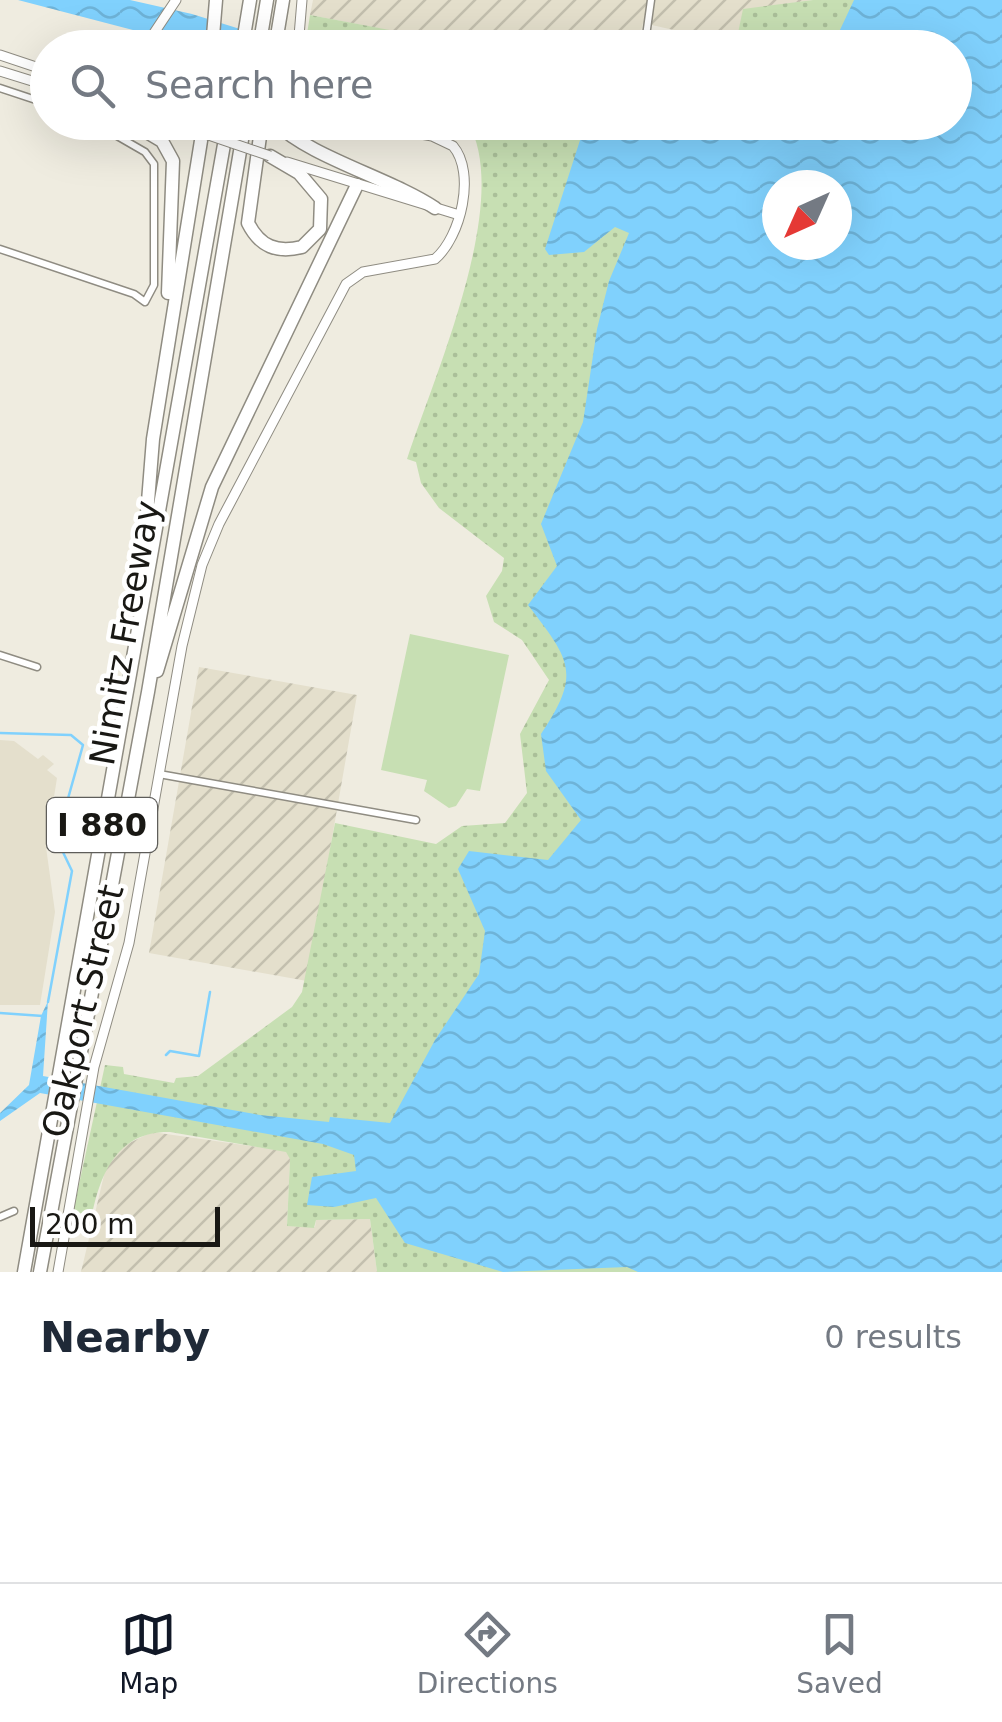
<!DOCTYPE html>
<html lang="en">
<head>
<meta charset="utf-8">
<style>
	body { margin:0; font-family:"DejaVu Sans",sans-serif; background:#f2f2f3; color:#1f2937 }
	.compass { position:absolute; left:762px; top:170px; width:90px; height:90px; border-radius:50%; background:#fff; box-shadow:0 10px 40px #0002; rotate:225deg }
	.scale { position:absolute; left:30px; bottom:25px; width:190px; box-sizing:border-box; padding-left:10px; border:5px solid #191814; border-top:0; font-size:28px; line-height:35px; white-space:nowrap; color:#191814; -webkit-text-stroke:8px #fff; paint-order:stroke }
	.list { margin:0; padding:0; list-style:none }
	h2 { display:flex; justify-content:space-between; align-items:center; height:130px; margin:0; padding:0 40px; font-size:42px }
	h2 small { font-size:32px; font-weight:400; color:#747a83 }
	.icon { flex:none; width:55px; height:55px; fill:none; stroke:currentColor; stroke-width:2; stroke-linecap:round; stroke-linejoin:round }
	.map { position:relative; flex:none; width:1002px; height:1272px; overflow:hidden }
	.search { position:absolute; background:#fff; box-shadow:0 10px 40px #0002; left:30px; right:30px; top:30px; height:110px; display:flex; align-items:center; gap:25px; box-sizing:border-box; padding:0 35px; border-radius:55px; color:#747a83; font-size:38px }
	.sheet { height:310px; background:#fff }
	nav { display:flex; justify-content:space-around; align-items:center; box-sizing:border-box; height:140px; border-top:2px solid #e0e1e3; background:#fff; font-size:28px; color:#747a83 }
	nav a { display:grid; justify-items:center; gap:5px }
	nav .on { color:#111827 }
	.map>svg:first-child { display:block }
	.built { fill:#e4dfcc }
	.industrial { fill:url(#industrial-furrows) }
	.green { fill:#c7dfb3 }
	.park { fill:url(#park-dots); fill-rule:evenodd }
	.water { fill:url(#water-waves); fill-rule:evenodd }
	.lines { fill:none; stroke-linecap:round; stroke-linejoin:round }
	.stream { stroke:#80d1fd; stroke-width:2.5 }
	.minor-casing { stroke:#8f8c82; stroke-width:9 }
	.tertiary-casing { stroke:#8f8c82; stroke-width:11 }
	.secondary-casing { stroke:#8f8c82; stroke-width:11 }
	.motorway-casing { stroke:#8f8c82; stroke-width:15 }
	.minor { stroke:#fff; stroke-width:6 }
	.tertiary { stroke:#fff; stroke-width:9 }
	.secondary { stroke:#fff; stroke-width:9 }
	.motorway { stroke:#fff; stroke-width:12 }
	.tertiary-bridge-casing { stroke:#8f8c82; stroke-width:11; stroke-linecap:butt }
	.tertiary-bridge { stroke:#fff; stroke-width:9 }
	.labels { text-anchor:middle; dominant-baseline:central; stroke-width:9; stroke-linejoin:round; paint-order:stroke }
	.shield { fill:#fff; stroke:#5e5d5a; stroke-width:2.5 }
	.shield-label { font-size:32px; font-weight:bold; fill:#191814 }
	.street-label { font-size:35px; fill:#191814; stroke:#fff }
</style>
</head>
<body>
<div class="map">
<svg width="1002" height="1272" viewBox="0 0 1002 1272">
	<defs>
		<pattern id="industrial-furrows" width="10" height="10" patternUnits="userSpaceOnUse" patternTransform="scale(2.5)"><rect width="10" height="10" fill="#e4dfcc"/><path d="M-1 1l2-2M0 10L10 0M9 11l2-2" fill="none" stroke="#c3bfae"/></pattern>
		<pattern id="park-dots" width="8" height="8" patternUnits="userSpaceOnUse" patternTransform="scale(2.5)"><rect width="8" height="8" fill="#c7dfb3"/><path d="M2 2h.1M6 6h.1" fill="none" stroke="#aabf99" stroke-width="1.8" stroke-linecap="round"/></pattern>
		<pattern id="water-waves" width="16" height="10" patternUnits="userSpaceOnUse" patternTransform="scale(2.5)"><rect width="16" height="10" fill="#80d1fd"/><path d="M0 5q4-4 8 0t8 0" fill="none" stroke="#6eb3d8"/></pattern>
	</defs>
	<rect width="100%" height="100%" fill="#efece0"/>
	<path class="built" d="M0,740l14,1 24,18 5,-4 11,9 -7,6 10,8 -11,69 9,65 -15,93h-40z"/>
	<path class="industrial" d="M313,0h500l-69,10 -9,34 -92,-21 -6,25 -161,-1 -166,-32z
		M199,667l158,28 -50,286 -158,-28z
		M152,1132l134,19 4,7 -3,68 28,1 1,-7 54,-1 7,53h-296l24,-101 14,-23z"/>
	<path class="green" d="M410,634l99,21 -29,136 -13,-2 -11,17 -7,2 -25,-17 3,-11 -46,-10z"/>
	<path class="park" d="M813,0h189l-36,1272h-589l-7,-53 -54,1 -2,8 -27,-2 3,-67 -4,-7 -116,-20c-51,-1 -69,39 -78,83l-19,-3 32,-147 18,2 1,7 50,9 2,-5 22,-2 94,-69 10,-15 33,-169 101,21 26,-18 43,-3 22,-30 -7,-59 29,-54 -27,-40 -28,-18 -8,-26 16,-25 2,-13 -65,-50 -18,-25 -5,-21 -9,-3c27,-83 106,-259 61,-336l486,-1v-74l-219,-1 8,-38zM777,185h60v60h-60z
		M310,15l170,32h-175z"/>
	<path class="water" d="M18,0h112l62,14 106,33h-100z
		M854,0h148v1272h-364l-11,-5 -124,5 -98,-29 -29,-45 -42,9 -27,-2 5,-28 44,-6 -2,-16 -31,-11 -283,-51 -40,28v-8l29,-28 12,-69 7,-15 -5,75 217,39 69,7 1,-5 60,6 45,-83 44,-66 6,-43 -27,-62 11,-18 79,9 33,-40 -35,-49 -5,-37c41,-61 29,-74 -13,-129l29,-39 -16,-42 42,-102 14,-93 12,-48 20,-48 -14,-6 -31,25 -35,3 -4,-6 37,-115 -63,-11 435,-1v-74l-122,-1zM777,185h60v60h-60z"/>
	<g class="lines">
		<path class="stream" d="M0,733l71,2 12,10 -21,75 -1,28 11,23 -24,131
			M0,1013l43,3
			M166,1055l4,-4 29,5 11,-64"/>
		<g class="minor-casing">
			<path id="minor" d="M651,0l-5,36 7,12
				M0,88l48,16
				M0,249l134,45 11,8 9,-17v-121l-9,-12 -52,-30
				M0,655l37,12
				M159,774l257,46
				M0,1217l14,-6"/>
		</g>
		<g class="tertiary-casing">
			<path id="tertiary" d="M144,48l32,-48
				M0,55l48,16
				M0,71l45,14
				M173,122l15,6
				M287,162l169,52"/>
		</g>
		<g class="secondary-casing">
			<path id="secondary" d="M298,48l4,-48
				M58,1272l36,-205 35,-124 53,-297 20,-81 17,-41 127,-240 17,-12 72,-13c26,-22 41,-86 18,-113l-21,-10 -79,-14"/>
		</g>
		<g class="motorway-casing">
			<path id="motorway" d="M212,48l4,-48
				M242,48l8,-48
				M259,48l8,-48
				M275,48l8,-48
				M41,84l7,2
				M130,122l32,19 11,20 -5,132
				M262,122l-14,101c12,24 29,30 54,24l18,-18 1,-30 -22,-26 -29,-17
				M275,122c34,35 115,56 160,86
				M143,564l10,-125 51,-317
				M157,671l55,-184 145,-302
				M24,1272l204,-1150
				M40,1272l108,-580 97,-570"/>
		</g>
		<use href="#minor" class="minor"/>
		<use href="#tertiary" class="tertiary"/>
		<use href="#secondary" class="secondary"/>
		<use href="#motorway" class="motorway"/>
		<g class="tertiary-bridge-casing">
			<path id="tertiary-bridge" d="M188,128l82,28"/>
		</g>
		<use href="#tertiary-bridge" class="tertiary-bridge"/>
	</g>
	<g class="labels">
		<rect class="shield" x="47" y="798" width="110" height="54" rx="8"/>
		<g class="shield-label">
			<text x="102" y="825">I 880</text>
		</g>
		<g class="street-label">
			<text transform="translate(125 633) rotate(-80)">Nimitz Freeway</text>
			<text transform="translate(83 1011) rotate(-77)">Oakport Street</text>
		</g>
	</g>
</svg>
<svg class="compass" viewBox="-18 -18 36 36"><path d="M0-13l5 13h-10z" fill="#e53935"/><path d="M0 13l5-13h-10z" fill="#747a83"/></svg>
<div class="scale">200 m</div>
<div class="search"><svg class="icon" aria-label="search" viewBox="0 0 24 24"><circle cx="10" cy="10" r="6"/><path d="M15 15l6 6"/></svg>Search here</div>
</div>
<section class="sheet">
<h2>Nearby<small>0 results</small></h2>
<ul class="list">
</ul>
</section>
<nav>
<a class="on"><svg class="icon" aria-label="map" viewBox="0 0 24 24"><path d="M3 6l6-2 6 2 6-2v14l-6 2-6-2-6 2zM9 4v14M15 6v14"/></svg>Map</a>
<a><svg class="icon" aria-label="directions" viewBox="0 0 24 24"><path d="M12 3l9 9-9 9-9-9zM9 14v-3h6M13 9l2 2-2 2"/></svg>Directions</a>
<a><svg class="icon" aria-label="saved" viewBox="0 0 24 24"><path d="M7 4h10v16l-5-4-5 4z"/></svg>Saved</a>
</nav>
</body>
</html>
